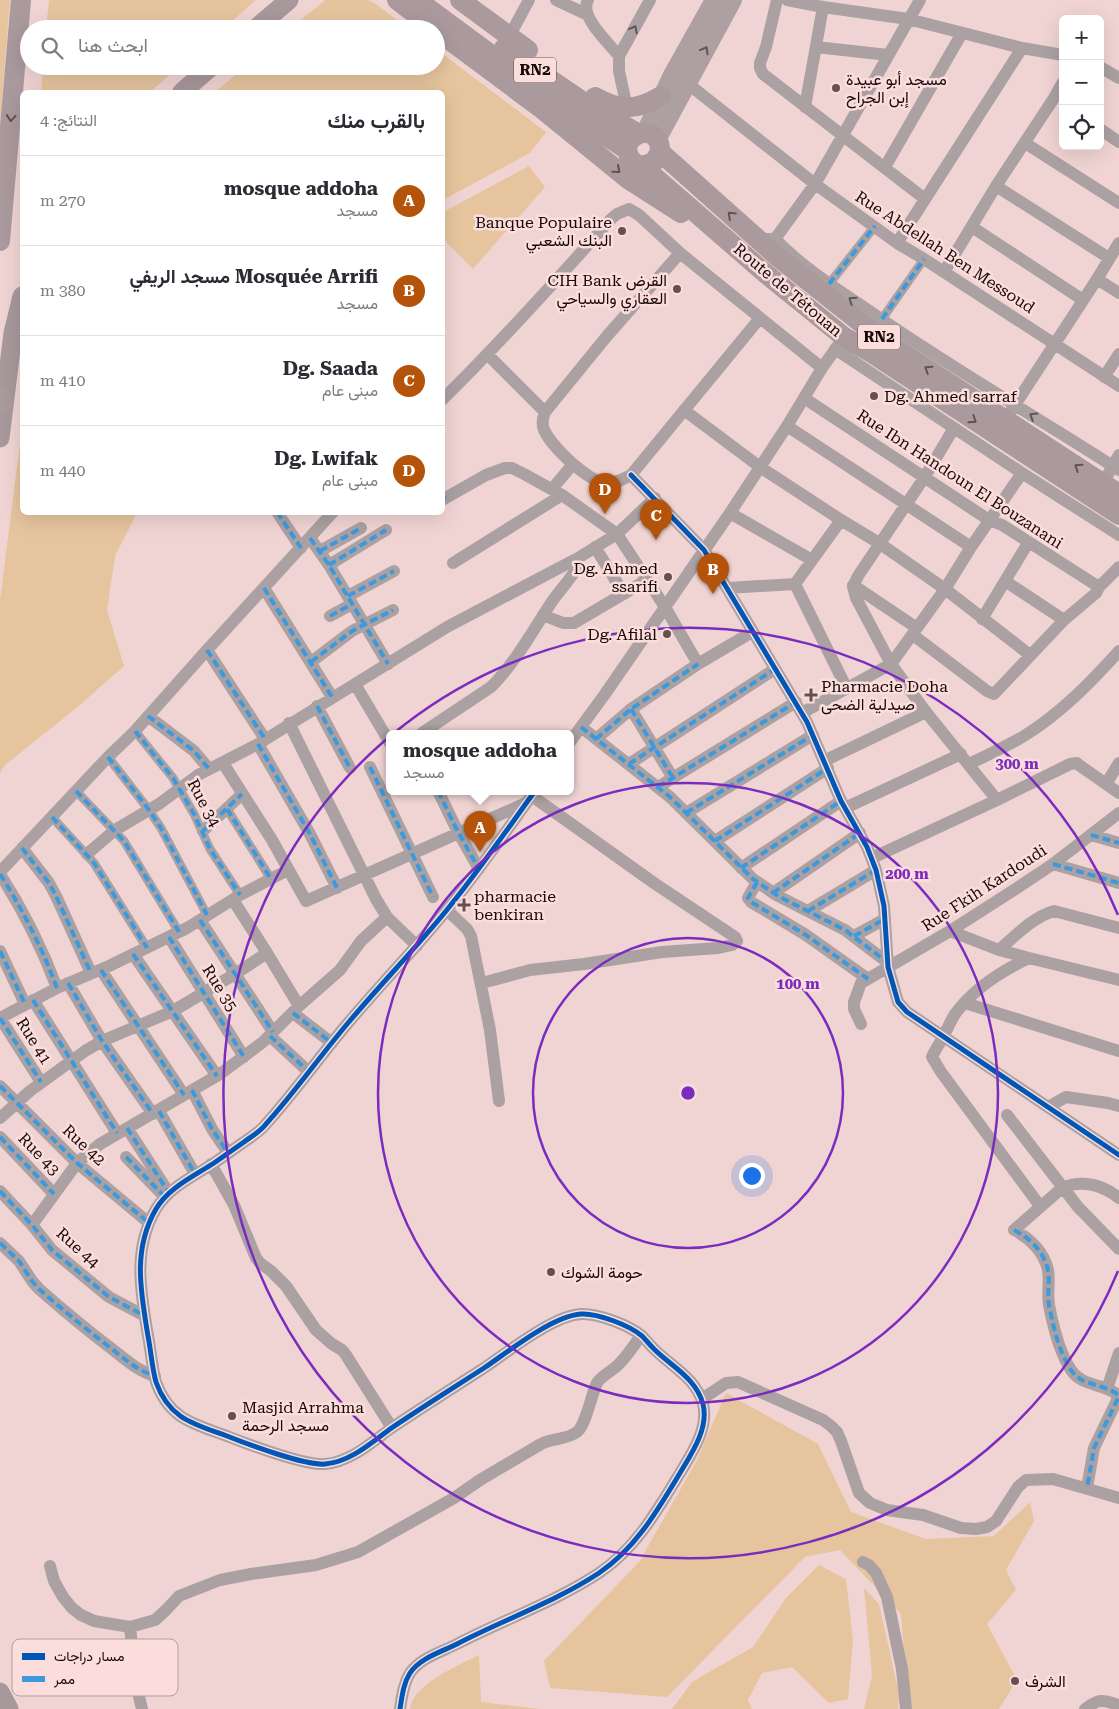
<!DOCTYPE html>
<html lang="ar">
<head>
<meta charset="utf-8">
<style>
	body { margin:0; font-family:"Roboto Serif",Vazirmatn,serif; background:#f7f7f7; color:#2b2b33; direction:rtl }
	.controls { position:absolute; right:15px; top:15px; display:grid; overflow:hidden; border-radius:8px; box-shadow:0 5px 20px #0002 }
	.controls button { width:45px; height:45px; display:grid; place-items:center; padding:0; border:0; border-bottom:1px solid #e1e1e2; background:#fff; color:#2b2b33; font:25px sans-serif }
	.you { position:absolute; left:751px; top:1175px; width:18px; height:18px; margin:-12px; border:4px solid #fff; border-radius:50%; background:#1a73e8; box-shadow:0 0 0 8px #1a73e833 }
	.badge { display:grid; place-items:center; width:32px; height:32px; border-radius:50%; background:#b45309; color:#fff; font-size:16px; font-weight:700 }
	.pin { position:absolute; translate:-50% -41px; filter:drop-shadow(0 1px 2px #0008) }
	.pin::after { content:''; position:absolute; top:26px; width:18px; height:15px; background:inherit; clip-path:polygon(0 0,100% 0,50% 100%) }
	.popup { position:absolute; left:386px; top:730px; width:188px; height:65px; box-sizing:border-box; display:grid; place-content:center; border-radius:8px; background:#fff; filter:drop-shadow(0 1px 4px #0005); font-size:16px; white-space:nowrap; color:#7c7c81 }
	.popup b { font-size:19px; color:#2b2b33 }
	.popup::after { content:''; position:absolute; left:50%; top:100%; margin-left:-10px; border:10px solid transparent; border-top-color:#fff }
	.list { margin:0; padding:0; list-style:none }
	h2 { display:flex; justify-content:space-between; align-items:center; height:65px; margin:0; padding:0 20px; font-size:21px }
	h2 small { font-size:16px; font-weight:400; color:#7c7c81 }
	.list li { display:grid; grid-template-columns:32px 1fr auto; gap:15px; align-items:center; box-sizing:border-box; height:90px; padding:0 20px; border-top:1px solid #e1e1e2 }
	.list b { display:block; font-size:19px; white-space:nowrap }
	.list p { margin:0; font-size:16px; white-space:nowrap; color:#7c7c81 }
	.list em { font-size:16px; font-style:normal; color:#7c7c81 }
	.icon { flex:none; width:28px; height:28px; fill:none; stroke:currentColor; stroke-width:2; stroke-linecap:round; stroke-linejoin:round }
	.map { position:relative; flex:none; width:1119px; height:1709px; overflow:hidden; direction:ltr }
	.search { position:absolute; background:#fff; box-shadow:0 5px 20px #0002; left:20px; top:20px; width:425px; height:55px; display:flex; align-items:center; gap:12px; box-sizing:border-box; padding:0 18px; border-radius:28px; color:#7c7c81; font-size:19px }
	.panel { position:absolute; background:#fff; box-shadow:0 5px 20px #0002; left:20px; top:90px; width:425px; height:425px; border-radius:8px; direction:rtl }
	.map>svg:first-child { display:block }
	.green { fill:#e6c59e }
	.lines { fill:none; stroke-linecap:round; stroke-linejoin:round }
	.pedestrian { stroke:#aba1a3; stroke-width:9 }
	.minor { stroke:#aba1a3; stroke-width:12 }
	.secondary { stroke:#ad9fa2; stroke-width:18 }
	.primary { stroke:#a7989c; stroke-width:19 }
	.trunk { stroke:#aa9a9e; stroke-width:20 }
	.quiet { stroke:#3b99dd; stroke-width:4; stroke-dasharray:8 4; stroke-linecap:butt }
	.cycleway-casing { stroke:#fbdddb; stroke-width:8 }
	.cycleway { stroke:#0057b8; stroke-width:5 }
	.oneway { stroke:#625556 }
	.oneway2 { stroke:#625455 }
	.oneway3 { stroke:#615253 }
	.ring { fill:none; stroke:#7b2cbf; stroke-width:2.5 }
	.poi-dot { fill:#64504f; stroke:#fbdddb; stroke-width:2 }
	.labels { text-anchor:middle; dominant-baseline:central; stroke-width:5; stroke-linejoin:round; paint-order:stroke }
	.shield { fill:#fbdddb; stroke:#5c4947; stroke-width:1 }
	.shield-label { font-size:15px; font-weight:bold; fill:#180908 }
	.poi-label { font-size:16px; fill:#180908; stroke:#fbdddb; text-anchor:start }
	.street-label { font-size:16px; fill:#180908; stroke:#fbdddb }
	.key { fill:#fbdddb; stroke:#b79d9c; stroke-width:1 }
	.key-label { font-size:14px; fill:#180908 }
	.centre { fill:#7b2cbf; stroke:#fbdddb; stroke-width:2.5 }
	.ring-label { font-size:15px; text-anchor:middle; font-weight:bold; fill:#7b2cbf; stroke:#fbdddb; stroke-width:5; stroke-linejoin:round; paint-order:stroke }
</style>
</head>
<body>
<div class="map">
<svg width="1119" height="1709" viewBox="0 0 1119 1709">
	<rect width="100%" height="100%" fill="#f0d4d3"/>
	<path class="green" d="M0,0h10l-10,124z
		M49,0h207l-33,29h-177z
		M325,0h43l8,4 33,25h-119z
		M436,49l110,83 -16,21 -87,47 -1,-108h-227l31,-26h190z
		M43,66h137l-30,26h-109z
		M529,166l16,21 -72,82 -30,-30v-27z
		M22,427v85l115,1 -22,43 -8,54 17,56 -50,44 -69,55 -5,8v-173z
		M726,1393l92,51 33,68 75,27 68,-3 36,-34 4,19 -28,49 10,20 -29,34 30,56 -18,29h-90l-8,-95 -61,-64 -35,7 -138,140 -117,-9 -6,-27 95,-99 57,-100z
		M819,1565l27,14 7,61 -5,59 -19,4 -37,-36 -30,6 -14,27 4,9h-80l20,-27 61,-35 33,-49z
		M864,1588l15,16 20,90 -1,15h-34l8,-33z
		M479,1655l2,47 60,7h-131c3,-25 49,-44 69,-54z"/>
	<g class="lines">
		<path class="pedestrian" d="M829,284l46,-58
			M882,319l42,-60
			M135,731l38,47 21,36 16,35 30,46
			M108,757l41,53 12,18 46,87
			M76,791l48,50 55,91
			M227,809l44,70
			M52,817l42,46 53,85"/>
		<path class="minor" d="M556,0l30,14
			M588,0c-9,17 21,43 31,56
			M777,0l-11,47 -6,16v5l3,6 162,125
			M787,0l36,7 85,12 114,29 41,7
			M509,37l20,-37
			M816,47l72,8
			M1100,67l19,11
			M687,83l128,101 82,59 27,16 195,127
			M805,107l18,-100
			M627,108l-8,-37v-15l31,-56
			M1100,129l19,13
			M1025,143l94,60
			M885,167l77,-134
			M996,186l113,72
			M972,227l111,73
			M757,239h18c31,32 70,55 106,80 77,53 159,100 238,151
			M775,239l40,-55 105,-184
			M897,243l125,-195
			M680,253l-73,83 -62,76c-2,5 -3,9 -2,15 5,17 45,55 63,56 9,1 17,-4 25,-8l129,-157
			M944,272l52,-86 58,-88 9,-16
			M1097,279l22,14
			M835,349l187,124 97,62
			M488,355l57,57
			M1104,377l15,-23
			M804,398l185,122 13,5 97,62
			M442,400c59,-58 114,-119 169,-181l6,-5 12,-5 10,6 41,38 142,115
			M684,410l76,57 81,53 38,23 66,46 85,66
			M1011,411l86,-132 22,-36
			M787,426l184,121
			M954,428l-30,50 -66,98 -5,11 3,11 35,66 35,48 71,88
			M631,475l73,75 103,172 34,79 26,46 9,23 8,36 4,61 10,35 9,10 212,143
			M1103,483l16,-28
			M552,489l21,-25
			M442,500l44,-25 19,-7h7l12,6 38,21 55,39 48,73 33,57
			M277,512l24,36
			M730,513l82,47
			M841,520l-46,64 52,105
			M310,538l19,27 59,99
			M595,547l29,47
			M320,551l41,-23
			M453,563l109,-68
			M329,565l57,-35
			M1005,581l59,39
			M853,585l64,43
			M264,588l68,109
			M727,588l68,-4
			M348,596l46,-25
			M543,615l20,8h11l73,-43
			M330,616l22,-12
			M982,619l46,-76
			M913,635l74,56 7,3 70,-74 32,-27 3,-6 20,-20
			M207,650l58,89
			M311,662l41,-31 41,-21
			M355,684l35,59
			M317,706l33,62
			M631,709l42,69
			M802,713l89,-49 54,-75 26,-42 51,-74
			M148,716l46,35 15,18
			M289,723l87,176 11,18 30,29
			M581,727l89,70 83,82 25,17 67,34 42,32
			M422,733l69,-46c25,-25 42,-57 62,-87 7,-10 17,-20 23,-31 2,-4 2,-7 2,-11
			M596,739l35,-30 67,-45 54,-32
			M570,742l35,-48 125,-181 57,-87 35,-58 22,-31
			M258,744l52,90 27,54
			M824,761l102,-49
			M223,763l49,77 34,61 220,-98
			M629,764l146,-95
			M969,764c18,-9 37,-17 55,-28 37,-23 66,-53 95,-85
			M370,767l63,130
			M1106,784l13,-21
			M658,787l138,-85
			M438,791l20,41 21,37
			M845,808l116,-54
			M686,813l127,-78
			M203,831l39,-37
			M1091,835l28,8
			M715,841l113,-73
			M22,848l27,35 7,13 35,77
			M87,854l28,-24 44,-26 39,-29 60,-31 189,-117 131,-69 39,-24 38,-36
			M872,858l125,-58 73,-36 7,-1 2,2 40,28
			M1053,864l66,19
			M741,868l100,-67
			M0,872l108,-115 27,-26 72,-81 126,-138
			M0,874c23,36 42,74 57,114
			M757,882l-8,14 -1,2 3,4 55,33 62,44
			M773,893l87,-60
			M233,900l34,53 32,53
			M447,910l20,19 4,7 19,94 9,71
			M808,911l68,-41
			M200,920l73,112
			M950,931l49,19 30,8 90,22
			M854,936l31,-17
			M169,937l75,120
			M999,950c16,-14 34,-33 55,-39l65,17
			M0,951l25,53
			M133,954l84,122
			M1029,958c-28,13 -55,30 -74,56 -5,8 -9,18 -14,27 -3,5 -7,11 -9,16l9,15 99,134
			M101,970l83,125
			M68,983l34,58 51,73
			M482,983l48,-13 54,-6 78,-12 56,-4 14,-3 5,-4 -2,-4 -81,-54 -122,-87
			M33,1000l84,133
			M965,1003l154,48
			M293,1013l39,30
			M0,1018l57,-30 52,-22 78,-38 53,-33 48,-25
			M0,1018l41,64
			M861,1024l-7,-15v-7l7,-19 89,-52 67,-43 36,-24 66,-51
			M270,1036l39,36
			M0,1086l77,77 72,60
			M192,1090l20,39 16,24
			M1048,1107l18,-10 42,6 11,3
			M159,1111l36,63
			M1007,1115l71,92 41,42
			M0,1118l30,-27 55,-40 17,-10 71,-30 62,-37 32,-21
			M127,1128l42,65
			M0,1137l54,57
			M126,1157l39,40
			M211,1164l23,41 22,53 4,5 11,8 15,15 30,44 16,14 10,6 4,5 46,73
			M0,1191l32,34 20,25 57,47 36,19
			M32,1225l45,-62 23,-19 120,-70 43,-32 36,-36 41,-36 21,-29 26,-24
			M0,1243l19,18 13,20 7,8c24,21 48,41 73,60 14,11 26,22 43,27
			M1107,1389l12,-36
			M702,1399l24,-16 12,-1 85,38 8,6 6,6 4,9 18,52 11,10 17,7 36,5 38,13 15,1 11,-2 9,-6 22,-34 8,-7 27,-1 66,19
			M1087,1488l7,-40 24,-50v-3c-14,-12 -36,-8 -47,-25 -12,-18 -18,-44 -22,-65 -2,-12 1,-23 -1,-35 -4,-18 -18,-32 -34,-40l48,-42c20,-9 41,-3 57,10
			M863,1562l6,3 7,8 11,24 15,72 4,40
			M50,1566l4,15 9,16 9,11 9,7 13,6 36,6 25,-7 11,-10 13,-14 41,-16 31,-6 65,-9 42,-13 96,-54 26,-18 61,-36c12,-6 25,-4 36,-12 9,-7 14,-37 20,-49 4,-7 15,-12 21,-18 9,-9 16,-19 23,-30
			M130,1627l6,57 6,25
			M400,1709c2,-12 3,-25 10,-36 10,-15 31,-21 47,-29 46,-24 98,-42 142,-71 37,-25 58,-62 81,-100 12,-20 29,-45 23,-69 -7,-26 -31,-37 -49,-55 -4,-4 -8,-9 -12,-13 -13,-11 -45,-23 -61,-22 -29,2 -73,38 -97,54 -31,20 -63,40 -94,61 -19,14 -40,33 -65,35 -19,2 -78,-20 -98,-28 -33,-12 -58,-17 -71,-54 -4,-14 -5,-31 -8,-46 -7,-43 -16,-86 8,-127 12,-21 38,-33 58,-46 10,-7 20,-14 30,-21 8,-6 16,-10 22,-18 29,-32 54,-68 82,-101 32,-38 67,-74 98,-112 32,-39 60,-80 89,-120
			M1085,1709c15,-11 18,-9 34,-4"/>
		<path class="secondary" d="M645,132l26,-55 43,-77
			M657,140l76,-140"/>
		<path class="primary" d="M255,29l34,-29
			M182,92l30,-26
			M0,438l13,-105 9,-37
			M0,1692l9,17"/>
		<path class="trunk" d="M397,0l29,22
			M417,0l107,79 103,71
			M460,0l68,50
			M436,30l106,79 86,70 53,34
			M504,48l81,55 52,30
			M595,97c25,14 41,14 66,-1
			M660,152l119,106 101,80 239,156
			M642,166l12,-4 6,-10c1,-23 -23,-25 -33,-7 0,11 4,18 15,21l123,107 79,64 26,15 249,163
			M0,241l21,-241
			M0,396l3,7"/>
		<path class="quiet" d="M829,284l46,-58
			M882,319l42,-60
			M442,494l3,5
			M277,512l24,36
			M310,538l19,27 59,99
			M320,551l41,-23
			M329,565l57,-35
			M264,588l68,109
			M348,596l46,-25
			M330,616l22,-12
			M207,650l58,89
			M311,662l41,-31 41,-21
			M317,706l33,62
			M631,709l42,69
			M148,716l46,35 15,18
			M581,727l89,70 83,82 25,17 67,34 42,32
			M135,731l38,47 21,36 16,35 30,46
			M596,739l35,-30 67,-45
			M258,744l52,90 27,54
			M108,757l41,53 12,18 46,87
			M629,764l146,-95
			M370,767l63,130
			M658,787l138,-85
			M76,791l48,50 55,91
			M438,791l20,41 21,37
			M227,809l44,70
			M686,813l127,-78
			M52,817l42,46 53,85
			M203,831l39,-37
			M1091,835l28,8
			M715,841l113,-73
			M22,848l27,35 7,13 35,77
			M1053,864l66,19
			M741,868l100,-67
			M0,874c23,36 42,74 57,114
			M757,882l-8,14 -1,2 3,4 55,33 62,44
			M773,893l87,-60
			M808,911l68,-41
			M200,920l73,112
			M854,936l31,-17
			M169,937l75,120
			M0,951l25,53
			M133,954l84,122
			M101,970l83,125
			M68,983l34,58 51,73
			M33,1000l84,133
			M293,1013l39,30
			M0,1018l41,64
			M270,1036l39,36
			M0,1086l77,77 72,60
			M192,1090l20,39 16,24
			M159,1111l36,63
			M127,1128l42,65
			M0,1137l54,57
			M126,1157l39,40
			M0,1191l32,34 20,25 57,47 36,19
			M1014,1230c16,8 30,22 34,40 2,12 -1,23 1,35 4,21 10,47 22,65 11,17 33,13 47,25v3l-24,50 -7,40
			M0,1243l19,18 13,20 7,8c24,21 48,41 73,60 14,11 26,22 43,27"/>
		<g class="cycleway-casing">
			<path id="cycleway" d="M631,475l73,75 103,172 34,79 26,46 9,23 8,36 4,61 10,35 9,10 212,143
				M400,1709c2,-12 3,-25 10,-36 10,-15 31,-21 47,-29 46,-24 98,-42 142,-71 37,-25 58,-62 81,-100 12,-20 29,-45 23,-69 -7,-26 -31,-37 -49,-55 -4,-4 -8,-9 -12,-13 -13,-11 -45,-23 -61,-22 -29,2 -73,38 -97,54 -31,20 -63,40 -94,61 -19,14 -40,33 -65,35 -19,2 -78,-20 -98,-28 -33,-12 -58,-17 -71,-54 -4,-14 -5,-31 -8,-46 -7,-43 -16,-86 8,-127 12,-21 38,-33 58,-46 10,-7 20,-14 30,-21 8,-6 16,-10 22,-18 29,-32 54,-68 82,-101 32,-38 67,-74 98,-112 32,-39 60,-80 89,-120"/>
		</g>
		<use href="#cycleway" class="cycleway"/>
	</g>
	<defs><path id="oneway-chevron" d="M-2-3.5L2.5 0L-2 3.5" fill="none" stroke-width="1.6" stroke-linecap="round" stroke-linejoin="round" transform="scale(1.25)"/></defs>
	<g class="oneway">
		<use href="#oneway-chevron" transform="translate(634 29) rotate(-62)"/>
		<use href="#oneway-chevron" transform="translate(852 300) rotate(-146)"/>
		<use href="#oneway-chevron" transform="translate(1033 416) rotate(-148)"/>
	</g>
	<use class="oneway2" href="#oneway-chevron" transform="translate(705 50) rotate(-61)"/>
	<g class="oneway3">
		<use href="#oneway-chevron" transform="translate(11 118) rotate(95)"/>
		<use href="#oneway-chevron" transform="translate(617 170) rotate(41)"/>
		<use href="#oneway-chevron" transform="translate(731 215) rotate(-137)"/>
		<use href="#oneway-chevron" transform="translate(928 369) rotate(-147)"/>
		<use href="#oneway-chevron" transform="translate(973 420) rotate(33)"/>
		<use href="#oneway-chevron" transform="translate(1078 467) rotate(-146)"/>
	</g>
	<g class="ring">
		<circle cx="688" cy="1093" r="155"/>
		<circle cx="688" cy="1093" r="310"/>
		<path d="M1118 1271A465 465 0 1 1 1118 915"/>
	</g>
	<g class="poi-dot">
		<circle cx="836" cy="88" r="5"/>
		<circle cx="622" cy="231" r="5"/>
		<circle cx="677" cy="289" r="5"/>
		<circle cx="874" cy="396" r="5"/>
		<circle cx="668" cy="577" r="5"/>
		<circle cx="667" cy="634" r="5"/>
		<path d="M808.5 687.5h5v5h5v5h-5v5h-5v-5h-5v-5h5z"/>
		<path d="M461.5 897.5h5v5h5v5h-5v5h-5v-5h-5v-5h5z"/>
		<circle cx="551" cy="1272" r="5"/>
		<circle cx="232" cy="1416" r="5"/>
		<circle cx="1015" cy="1681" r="5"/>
	</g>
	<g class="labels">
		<g class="shield">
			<rect x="514" y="57.5" width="42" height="25" rx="4"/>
			<rect x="858" y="324.5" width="42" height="25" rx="4"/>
		</g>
		<g class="shield-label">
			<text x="535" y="70">RN2</text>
			<text x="879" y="337">RN2</text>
		</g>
		<g class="poi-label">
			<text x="846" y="79">مسجد أبو عبيدة<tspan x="846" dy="18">إبن الجراح</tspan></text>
			<text x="612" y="222" text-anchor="end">Banque Populaire<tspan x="612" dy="18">البنك الشعبي</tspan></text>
			<text x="667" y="280" text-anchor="end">CIH Bank القرض<tspan x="667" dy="18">العقاري والسياحي</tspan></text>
			<text x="884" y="396">Dg. Ahmed sarraf</text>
			<text x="658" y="568" text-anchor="end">Dg. Ahmed<tspan x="658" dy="18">ssarifi</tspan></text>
			<text x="657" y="634" text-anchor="end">Dg. Afilal</text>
			<text x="821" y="686">Pharmacie Doha<tspan x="821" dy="18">صيدلية الضحى</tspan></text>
			<text x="474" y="896">pharmacie<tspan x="474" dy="18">benkiran</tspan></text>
			<text x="561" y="1272">حومة الشوك</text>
			<text x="242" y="1407">Masjid Arrahma<tspan x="242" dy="18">مسجد الرحمة</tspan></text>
			<text x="1025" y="1681">الشرف</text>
		</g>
		<g class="street-label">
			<text transform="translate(945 252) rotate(33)">Rue Abdellah Ben Messoud</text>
			<text transform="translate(788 290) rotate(40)">Route de Tétouan</text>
			<text transform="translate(960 479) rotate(33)">Rue Ibn Handoun El Bouzanani</text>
			<text transform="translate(204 803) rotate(62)">Rue 34</text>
			<text transform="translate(984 888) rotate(-33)">Rue Fkih Kardoudi</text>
			<text transform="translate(220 988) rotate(58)">Rue 35</text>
			<text transform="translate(34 1041) rotate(58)">Rue 41</text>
			<text transform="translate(84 1145) rotate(43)">Rue 42</text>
			<text transform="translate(39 1154) rotate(46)">Rue 43</text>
			<text transform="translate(78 1248) rotate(42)">Rue 44</text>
		</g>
	</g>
	<rect x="12" y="1639" width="166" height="57" rx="8" class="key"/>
	<rect x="22" y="1653" width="23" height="7" fill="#0057b8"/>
	<rect x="22" y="1676" width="23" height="6" fill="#3b99dd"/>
	<g class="key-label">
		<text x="54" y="1661">مسار دراجات</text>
		<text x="54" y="1684">ممر</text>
	</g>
	<circle cx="688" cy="1093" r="8" class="centre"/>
	<g class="ring-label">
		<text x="1017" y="769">300 m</text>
		<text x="907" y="879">200 m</text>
		<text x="798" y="989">100 m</text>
	</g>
</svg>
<div class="controls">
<button>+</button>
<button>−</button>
<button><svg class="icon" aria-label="locate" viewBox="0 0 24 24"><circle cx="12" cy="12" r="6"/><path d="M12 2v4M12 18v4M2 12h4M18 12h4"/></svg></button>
</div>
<div class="you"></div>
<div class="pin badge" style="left:480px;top:852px">A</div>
<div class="popup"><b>mosque addoha</b>مسجد</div>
<div class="pin badge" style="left:713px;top:594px">B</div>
<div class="pin badge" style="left:656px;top:540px">C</div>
<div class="pin badge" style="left:605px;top:514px">D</div>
<div class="search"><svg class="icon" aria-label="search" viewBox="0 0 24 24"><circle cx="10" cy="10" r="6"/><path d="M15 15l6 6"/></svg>ابحث هنا</div>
<section class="panel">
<h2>بالقرب منك<small>النتائج: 4</small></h2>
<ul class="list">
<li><span class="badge">A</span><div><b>mosque addoha</b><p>مسجد</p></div><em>270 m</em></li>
<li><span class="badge">B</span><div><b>Mosquée Arrifi مسجد الريفي</b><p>مسجد</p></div><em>380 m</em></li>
<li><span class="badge">C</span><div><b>Dg. Saada</b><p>مبنى عام</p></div><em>410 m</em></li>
<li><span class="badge">D</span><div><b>Dg. Lwifak</b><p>مبنى عام</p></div><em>440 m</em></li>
</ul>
</section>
</div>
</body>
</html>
